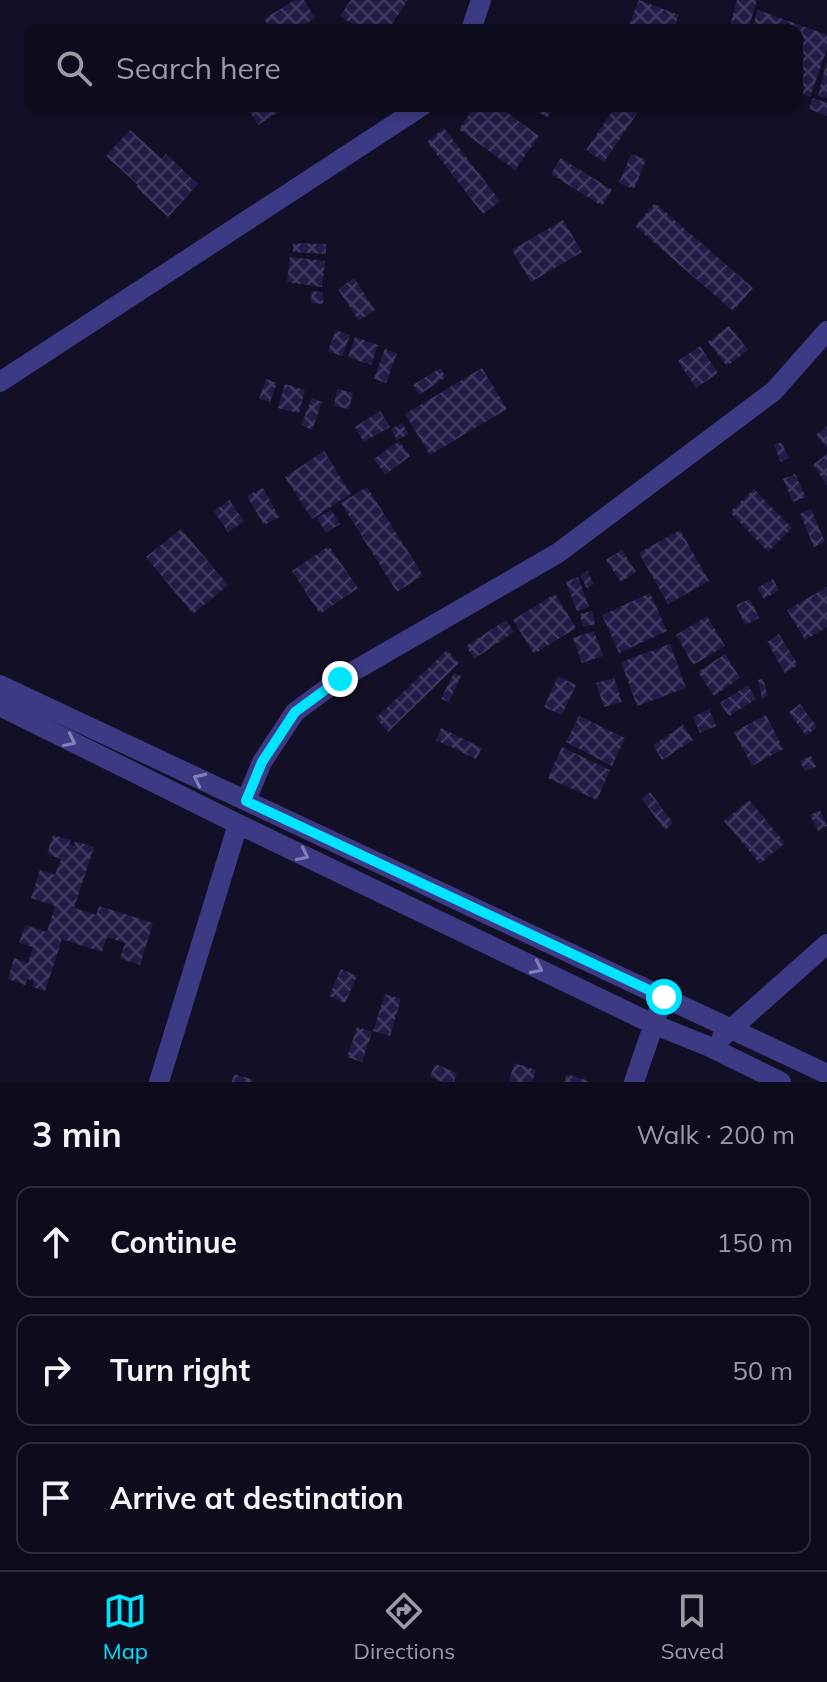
<!DOCTYPE html>
<html lang="en">
<head>
<meta charset="utf-8">
<style>
	body { margin:0; font-family:Mulish,sans-serif; background:#1c1929; color:#f1f3f6 }
	.stop { position:absolute; width:24px; height:24px; margin:-18px; border:6px solid #00e5ff; border-radius:50%; background:#fff }
	.stop.end { background:#00e5ff; border-color:#fff; box-shadow:0 2px 8px #0008 }
	.list { margin:0; padding:0; list-style:none }
	h2 { display:flex; justify-content:space-between; align-items:center; height:104px; margin:0; padding:0 32px; font-size:34px }
	h2 small { font-size:26px; font-weight:400; color:#9b9ba3 }
	.list li { display:grid; grid-template-columns:52px 1fr auto; gap:24px; align-items:center; box-sizing:border-box; height:112px; margin:0 16px 16px; padding:0 16px; border:2px solid #2e2b3b; border-radius:16px }
	.list b { display:block; font-size:30px; white-space:nowrap }
	.list em { font-size:26px; font-style:normal; color:#9b9ba3 }
	.icon { flex:none; width:44px; height:44px; fill:none; stroke:currentColor; stroke-width:2; stroke-linecap:round; stroke-linejoin:round }
	.map { position:relative; flex:none; width:827px; height:1082px; overflow:hidden }
	.search { position:absolute; background:#0e0b1c; box-shadow:0 4px 12px #0003; left:24px; right:24px; top:24px; height:88px; display:flex; align-items:center; gap:20px; box-sizing:border-box; padding:0 28px; border-radius:16px; color:#9b9ba3; font-size:30px }
	.sheet { height:488px; background:#0e0b1c }
	nav { display:flex; justify-content:space-around; align-items:center; box-sizing:border-box; height:112px; border-top:2px solid #2e2b3b; background:#0e0b1c; font-size:22px; color:#9b9ba3 }
	nav a { display:grid; justify-items:center; gap:4px }
	nav .on { color:#00e5ff }
	.map>svg:first-child { display:block }
	.building { fill:url(#building-cross-hatch) }
	.lines { fill:none; stroke-linecap:round; stroke-linejoin:round }
	.minor { stroke:#3d3a85; stroke-width:20 }
	.oneway { stroke:#837fbc }
	.route { stroke:#00e5ff; stroke-width:10 }
</style>
</head>
<body>
<div class="map">
<svg width="827" height="1082" viewBox="0 0 827 1082">
	<defs>
		<pattern id="building-cross-hatch" width="8" height="8" patternUnits="userSpaceOnUse" patternTransform="scale(2)"><rect width="8" height="8" fill="#241b47"/><path d="M0 0l8 8M0 8l8-8" fill="none" stroke="#433b63"/></pattern>
	</defs>
	<rect width="100%" height="100%" fill="#130f26"/>
	<path class="building" d="M295,0h9l11,18 -19,12h-25l-7,-11z
		M351,0h57l-20,30h-27l-21,-14z
		M639,0l40,15 -6,15h-46z
		M737,0h20l-9,30h-19z
		M758,10l69,25v14l-17,48 -13,-5v-62h-46z
		M826,63l1,1v34l-9,-2z
		M813,98l14,5v13l-18,-7z
		M246,106h42l-30,19z
		M475,106h23l41,30 -24,34 -56,-41z
		M530,106h25l-8,12z
		M616,106h12l10,6 -34,50 -18,-12z
		M444,128l56,73 -17,13 -56,-72z
		M130,130l32,29 4,-5 32,30 -30,33 -32,-30 2,-2 -32,-29z
		M631,154l15,6 -12,29 -15,-6z
		M561,158l51,32 -10,16 -51,-32z
		M655,203l98,85 -20,23 -98,-85z
		M563,220l19,32 -51,30 -19,-32z
		M293,243l33,1v10l-33,-2z
		M290,257l35,4 -3,26 -35,-5z
		M354,278l21,32 -16,11 -21,-32z
		M312,291l11,1v12l-12,-1z
		M729,326l19,24 -21,16 -19,-24z
		M336,330l14,5 -8,21 -14,-5z
		M355,337l23,8 -7,20 -23,-8z
		M700,346l18,27 -22,15 -18,-27z
		M385,349l12,4 -11,30 -12,-4z
		M440,368l6,9 -27,18 -6,-10z
		M482,368l25,41 -77,46 -25,-41z
		M266,379l11,4 -7,19 -11,-3z
		M285,384l20,6 -6,23 -21,-5z
		M337,389l16,4 -4,16 -15,-3z
		M312,398l10,4 -10,28 -11,-5z
		M380,411l10,16 -26,15 -9,-15z
		M402,423l7,11 -12,6 -6,-11z
		M827,426v22l-11,-13z
		M399,441l11,15 -25,19 -11,-16z
		M781,442l8,16 -8,4 -7,-17z
		M324,451l27,43 -39,25 -27,-42z
		M827,454v31l-14,-20z
		M795,474l11,23 -13,5 -10,-23z
		M367,487l56,88 -26,17 -56,-89z
		M263,488l16,29 -15,8 -17,-29z
		M754,489l38,39 -24,24 -38,-40z
		M229,500l15,21 -16,11 -14,-21z
		M811,509l14,33 -11,5 -14,-33z
		M331,510l9,14 -14,9 -9,-15z
		M181,529l47,56 -35,29 -47,-57z
		M680,530l29,51 -41,23 -29,-51z
		M329,546l29,42 -38,26 -28,-43z
		M622,550l14,22 -15,10 -15,-22z
		M587,571l7,13 -7,4 -7,-13z
		M578,577l11,30 -12,4 -11,-29z
		M773,579l6,11 -15,9 -7,-11z
		M827,587v40l-22,13 -18,-30z
		M650,593l17,38 -48,22 -17,-38z
		M555,594l21,34 -42,26 -21,-34z
		M750,599l9,19 -14,7 -9,-20z
		M592,611l3,13 -12,3 -3,-13z
		M707,616l18,30 -32,19 -17,-30z
		M506,620l8,12 -40,27 -8,-13z
		M594,631l9,25 -21,7 -9,-25z
		M779,634l19,31 -13,8 -18,-31z
		M670,644l16,44 -49,18 -16,-44z
		M447,650l12,13 -71,69 -12,-14z
		M725,654l15,24 -26,18 -16,-24z
		M454,673l7,3 -12,26 -8,-3z
		M558,676l18,9 -14,30 -18,-8z
		M614,678l8,24 -18,5 -8,-24z
		M763,679l5,17 -6,2 -4,-18z
		M748,685l8,14 -27,17 -9,-13z
		M800,704l17,23 -11,9 -17,-24z
		M709,709l7,17 -16,7 -7,-16z
		M766,715l17,34 -31,17 -18,-34z
		M579,716l46,22 -13,28 -46,-24z
		M683,725l10,15 -31,20 -9,-15z
		M441,728l41,20 -6,11 -40,-19z
		M562,747l48,23 -13,30 -49,-22z
		M811,756l5,11 -11,4 -5,-10z
		M650,792l23,31 -8,7 -23,-31z
		M749,800l36,43 -25,21 -36,-43z
		M820,810l7,16 -9,5 -8,-16z
		M53,835l18,5 -2,4 5,2 1,-5 19,6 -20,61 22,7 3,-9 54,17 -13,42 -20,-7 5,-15 -18,-6 -5,15 -40,-13 -17,52 -13,-4 2,-6 -7,-2 -2,6 -17,-6 6,-21 14,5 5,-16 -14,-4 6,-18 22,7 8,-26 -24,-8 9,-28 15,5 6,-16 -14,-5z
		M341,969l16,7 -12,27 -16,-7z
		M385,994l16,5 -11,37 -17,-5z
		M357,1027l15,5 -10,30 -15,-5z
		M514,1063l22,7 -4,12h-23z
		M435,1064l22,9 -3,9h-11l-13,-5z
		M234,1074l20,6 -1,2h-21z
		M567,1074l22,7v1h-25z"/>
	<g class="lines">
		<path class="minor" d="M471,30l10,-30
			M0,382l422,-276
			M0,685l827,389
			M0,706l238,118 415,200 57,23 71,35
			M246,801l16,-39 33,-50 45,-33 218,-126 216,-162 53,-60
			M722,1037l105,-93
			M159,1082l79,-258
			M634,1082l24,-70"/>
	</g>
	<defs><path id="oneway-chevron" d="M-2-3.5L2.5 0L-2 3.5" fill="none" stroke-width="1.6" stroke-linecap="round" stroke-linejoin="round" transform="scale(2)"/></defs>
	<g class="oneway">
		<use href="#oneway-chevron" transform="translate(70 741) rotate(26)"/>
		<use href="#oneway-chevron" transform="translate(199 779) rotate(-155)"/>
		<use href="#oneway-chevron" transform="translate(303 855) rotate(26)"/>
		<use href="#oneway-chevron" transform="translate(537 968) rotate(26)"/>
	</g>
	<g class="lines">
		<path class="route" d="M340,679l-45,33 -33,50 -16,39 418,196"/>
	</g>
</svg>
<div class="stop" style="left:664px;top:997px"></div>
<div class="stop end" style="left:340px;top:679px"></div>
<div class="search"><svg class="icon" aria-label="search" viewBox="0 0 24 24"><circle cx="10" cy="10" r="6"/><path d="M15 15l6 6"/></svg>Search here</div>
</div>
<section class="sheet">
<h2>3 min<small>Walk · 200 m</small></h2>
<ul class="list">
<li><svg class="icon" aria-label="ahead" viewBox="0 0 24 24"><path d="M12 20V5M6 11l6-6 6 6"/></svg><div><b>Continue</b></div><em>150 m</em></li>
<li><svg class="icon" aria-label="right" viewBox="0 0 24 24"><path d="M7 20v-9h11M14 6l5 5-5 5"/></svg><div><b>Turn right</b></div><em>50 m</em></li>
<li><svg class="icon" aria-label="arrive" viewBox="0 0 24 24"><path d="M6 21V4h12l-3 4 3 4H6"/></svg><div><b>Arrive at destination</b></div></li>
</ul>
</section>
<nav>
<a class="on"><svg class="icon" aria-label="map" viewBox="0 0 24 24"><path d="M3 6l6-2 6 2 6-2v14l-6 2-6-2-6 2zM9 4v14M15 6v14"/></svg>Map</a>
<a><svg class="icon" aria-label="directions" viewBox="0 0 24 24"><path d="M12 3l9 9-9 9-9-9zM9 14v-3h6M13 9l2 2-2 2"/></svg>Directions</a>
<a><svg class="icon" aria-label="saved" viewBox="0 0 24 24"><path d="M7 4h10v16l-5-4-5 4z"/></svg>Saved</a>
</nav>
</body>
</html>
